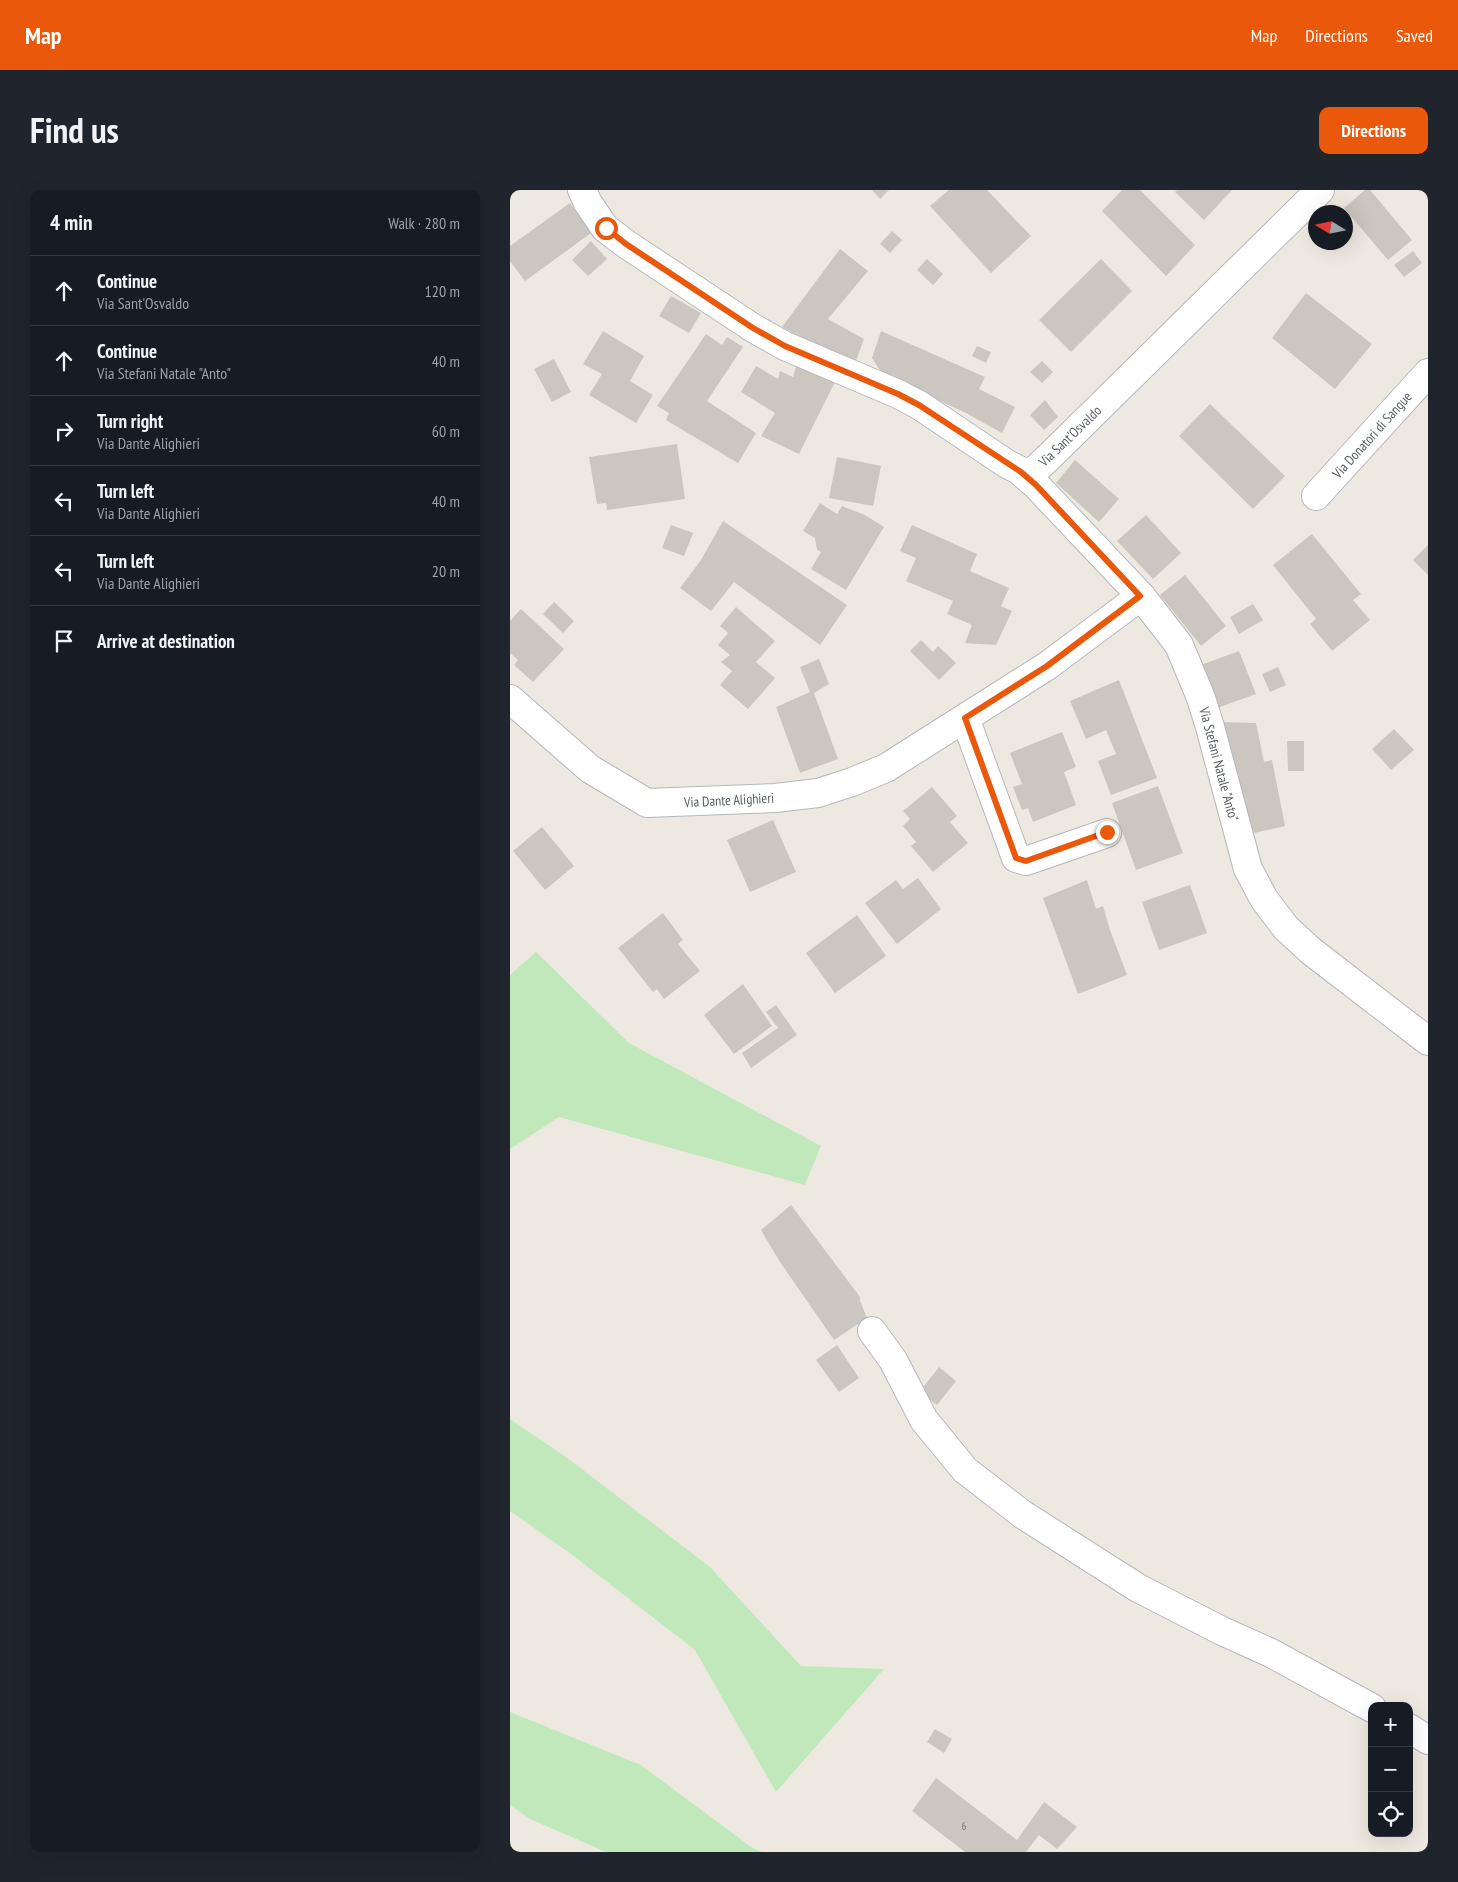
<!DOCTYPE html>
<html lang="en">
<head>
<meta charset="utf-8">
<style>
	body { margin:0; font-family:"PT Sans Narrow",sans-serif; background:#20242c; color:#f1f3f6 }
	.controls { position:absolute; right:15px; bottom:15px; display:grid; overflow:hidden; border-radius:10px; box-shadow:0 5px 20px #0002 }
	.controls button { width:45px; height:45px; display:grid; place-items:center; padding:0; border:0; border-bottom:1px solid #363941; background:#171b24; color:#f1f3f6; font:25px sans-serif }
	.compass { position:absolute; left:798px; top:15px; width:45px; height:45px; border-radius:50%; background:#171b24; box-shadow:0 5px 20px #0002; rotate:280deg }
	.stop { position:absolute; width:15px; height:15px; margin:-11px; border:4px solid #ea580c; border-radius:50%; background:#fff }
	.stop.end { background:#ea580c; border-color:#fff; box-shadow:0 1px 5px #0008 }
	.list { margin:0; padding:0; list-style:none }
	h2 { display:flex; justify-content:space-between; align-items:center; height:65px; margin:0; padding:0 20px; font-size:21px }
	h2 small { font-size:16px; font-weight:400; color:#9ea1a6 }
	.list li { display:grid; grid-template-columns:32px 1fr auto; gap:15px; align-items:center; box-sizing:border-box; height:70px; padding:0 20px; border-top:1px solid #363941 }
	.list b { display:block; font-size:19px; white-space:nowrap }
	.list p { margin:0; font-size:16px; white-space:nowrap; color:#9ea1a6 }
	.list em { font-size:16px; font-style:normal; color:#9ea1a6 }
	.icon { flex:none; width:28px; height:28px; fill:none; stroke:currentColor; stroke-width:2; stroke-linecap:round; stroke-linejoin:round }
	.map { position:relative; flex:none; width:918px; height:1662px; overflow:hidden; border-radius:10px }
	header { display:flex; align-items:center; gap:30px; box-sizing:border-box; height:70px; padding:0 25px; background:#ea580c; color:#fff }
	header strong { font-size:24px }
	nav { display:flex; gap:28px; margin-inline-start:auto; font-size:18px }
	.intro { display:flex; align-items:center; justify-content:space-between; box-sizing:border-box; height:120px; padding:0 30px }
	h1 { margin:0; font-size:35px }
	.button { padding:12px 22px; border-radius:10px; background:#ea580c; color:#fff; font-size:18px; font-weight:700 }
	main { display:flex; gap:30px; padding:0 30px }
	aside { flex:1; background:#171b24; border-radius:10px; box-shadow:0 5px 20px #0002 }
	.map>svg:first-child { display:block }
	.green { fill:#c1e8ba }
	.building { fill:#cbc6bf }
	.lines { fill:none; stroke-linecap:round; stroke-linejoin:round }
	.minor-casing { stroke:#b3b8bc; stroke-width:30 }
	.tertiary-casing { stroke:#b3b8bc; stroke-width:30 }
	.minor { stroke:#fff; stroke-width:28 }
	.tertiary { stroke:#fff; stroke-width:28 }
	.route { stroke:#ea580c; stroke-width:6 }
	.labels { text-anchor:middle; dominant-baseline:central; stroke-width:4; stroke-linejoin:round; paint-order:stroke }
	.number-label { font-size:11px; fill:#76797a }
	.street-label { font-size:14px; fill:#595f63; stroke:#fff }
</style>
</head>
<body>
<header>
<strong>Map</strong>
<nav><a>Map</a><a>Directions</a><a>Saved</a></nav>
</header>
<div class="intro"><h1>Find us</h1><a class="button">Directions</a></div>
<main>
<aside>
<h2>4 min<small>Walk · 280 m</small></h2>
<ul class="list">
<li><svg class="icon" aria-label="ahead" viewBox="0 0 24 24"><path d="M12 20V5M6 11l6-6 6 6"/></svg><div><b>Continue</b><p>Via Sant'Osvaldo</p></div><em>120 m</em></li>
<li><svg class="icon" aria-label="ahead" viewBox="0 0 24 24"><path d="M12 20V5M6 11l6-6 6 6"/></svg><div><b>Continue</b><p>Via Stefani Natale &quot;Anto&quot;</p></div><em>40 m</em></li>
<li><svg class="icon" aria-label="right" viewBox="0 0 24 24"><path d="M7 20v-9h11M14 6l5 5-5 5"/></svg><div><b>Turn right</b><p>Via Dante Alighieri</p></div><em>60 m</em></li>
<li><svg class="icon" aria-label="left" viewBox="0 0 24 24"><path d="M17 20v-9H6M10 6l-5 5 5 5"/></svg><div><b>Turn left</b><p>Via Dante Alighieri</p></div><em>40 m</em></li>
<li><svg class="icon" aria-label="left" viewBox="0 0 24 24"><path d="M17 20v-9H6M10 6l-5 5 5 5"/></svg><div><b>Turn left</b><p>Via Dante Alighieri</p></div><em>20 m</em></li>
<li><svg class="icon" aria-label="arrive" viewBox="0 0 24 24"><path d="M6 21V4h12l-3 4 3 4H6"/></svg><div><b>Arrive at destination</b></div></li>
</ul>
</aside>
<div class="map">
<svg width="918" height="1662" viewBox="0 0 918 1662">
	<rect width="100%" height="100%" fill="#eee9e0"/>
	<path class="green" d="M26,762l93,91 192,103 -16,39 -246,-68 -49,32v-174z
		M0,1229l56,38 144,110 91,99 83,3 -108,123 -81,-142 -124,-96 -61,-43z
		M0,1522l131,53 110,82 11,5h-156l-76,-33 -20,-14z"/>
	<path class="building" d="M362,0h17l-9,9z
		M439,0h38l44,46 -40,37 -61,-67z
		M612,0h18l55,55 -29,31 -64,-65z
		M667,0h55l-28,30 -29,-28z
		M855,0h5l42,50 -24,20 -44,-52z
		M60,13l21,30 -66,48 -15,-20v-15z
		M382,41l10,9 -12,13 -10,-9z
		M81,51l16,18 -19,17 -16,-16z
		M330,59l28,22 -40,48 36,20 -10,27 -72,-39z
		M903,61l9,12 -18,14 -10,-12z
		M417,69l16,15 -10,11 -16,-15z
		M591,69l31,32 -61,61 -32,-32z
		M796,103l66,51 -37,45 -63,-51z
		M161,106l30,17 -12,20 -30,-17z
		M93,141l41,25 -14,25 23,14 -17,28 -47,-28 13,-21 -19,-10z
		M371,141l104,46 -6,12 36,18 -13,26 -38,-21 -81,-37 -11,-17z
		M196,144l16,11 5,-8 16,10 -36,54 49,32 -18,30 -72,-43 3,-7 -12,-7z
		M467,156l14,6 -5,11 -14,-7z
		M44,169l17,33 -19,10 -18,-33z
		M288,171l38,19 -37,74 -38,-18 14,-23 -34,-21 15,-26 22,13 2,-8 13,6z
		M532,171l11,11 -11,11 -12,-11z
		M535,210l13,17 -14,13 -14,-15z
		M700,214l75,72 -32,33 -74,-73z
		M167,254l8,55 -78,11 -1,-7 -9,1 -8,-47z
		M327,267l44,9 -8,40 -44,-8z
		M565,270l44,39 -20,23 -43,-39z
		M310,313l17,11 5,-8 23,9 19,12 -38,63 -35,-21 10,-17 -4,-2 -2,-12 -12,-7z
		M636,325l35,38 -28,26 -36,-38z
		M213,331l124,84 -27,40 -86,-63 -23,29 -31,-23 21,-28z
		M161,335l22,8 -9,23 -22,-8z
		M402,335l65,29 -7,17 39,17 -8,18 11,5 -16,34 -31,-2 7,-18 -25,-11 6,-13 -47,-20 10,-23 -16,-7z
		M802,344l49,60 -8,6 17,20 -38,31 -22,-27 6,-5 -43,-54z
		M918,355v30l-15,-15z
		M675,385l41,51 -25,20 -41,-51z
		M44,412l20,19 -11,12 -20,-19z
		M743,414l10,16 -24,14 -9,-17z
		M226,417l39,34 -19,21 19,16 -27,31 -28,-24 12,-14 -11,-9 9,-7 -12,-10 10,-12 -8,-7z
		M11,419l43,40 -31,33 -19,-17 4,-5 -8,-7v-32z
		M411,450l12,12 5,-6 18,17 -17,17 -29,-29z
		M729,461l17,43 -39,14 -16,-43z
		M309,469l10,25 -15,9 24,66 -38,14 -24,-66 34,-15 -10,-25z
		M768,477l8,18 -16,7 -8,-18z
		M609,490l38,98 -46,17 -13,-34 18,-7 -10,-24 -20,9 -16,-38z
		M711,532l35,1 8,39 8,-2 13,66 -40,9z
		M884,539l20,21 -23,20 -19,-21z
		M552,542l14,35 -12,5 12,33 -43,17 -5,-14 -6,2 -9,-23 9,-3 -12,-31z
		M777,551h17v30h-16z
		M648,596l25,67 -47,17 -24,-67z
		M422,597l25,29 -7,6 18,21 -35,29 -22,-26 5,-4 -13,-16 7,-7 -7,-8z
		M263,630l23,52 -46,20 -23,-52z
		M32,637l32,39 -29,24 -32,-39z
		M408,688l23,31 -44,35 -32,-41 31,-23 7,9z
		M577,690l9,29 7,-3 7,24 17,45 -49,19 -35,-96z
		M680,695l17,48 -48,17 -17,-48z
		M153,723l20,27 -5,4 22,27 -36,28 -7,-10 -4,3 -35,-44z
		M347,725l29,41 -51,37 -29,-40z
		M233,794l29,42 -38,28 -30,-39z
		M266,815l21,30 -46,33 -9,-15 36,-25 -12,-16z
		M281,1015l69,92v4l7,17 -33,22 -54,-78 -19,-32z
		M327,1155l22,33 -20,14 -23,-32z
		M429,1177l17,14 -19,24 -17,-14z
		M425,1539l17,10 -8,14 -17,-11z
		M426,1588l81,62 27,-38 33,25 -20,22 -18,-14 -13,17h-61l-53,-41z"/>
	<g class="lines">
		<g class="minor-casing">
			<path id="minor" d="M806,306l112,-123
				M0,509l80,70 57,34 128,-5 43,-5 34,-11 34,-14 161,-102 94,-70
				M455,528l51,140 10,3 81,-28
				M362,1141l21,29 31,60 41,50 57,44 116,74 84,43 49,22 101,55
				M899,1538l19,12"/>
		</g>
		<g class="tertiary-casing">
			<path id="tertiary" d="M72,0l6,13 17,25 21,16 127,84 32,18 113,48 21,11 88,59 18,9 10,-3 16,-15 269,-265
				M511,282l15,13 105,111 38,49 22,53 9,29 38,142 16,30 22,29 25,23 117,90"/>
		</g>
		<use href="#minor" class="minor"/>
		<use href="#tertiary" class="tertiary"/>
	</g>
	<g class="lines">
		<path class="route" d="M96,38l20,16 127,84 32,18 113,48 21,11 102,67 15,13 104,111 -93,70 -82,52 51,140 10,3 81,-29"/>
	</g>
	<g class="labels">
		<g class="number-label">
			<text x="454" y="1636">6</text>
		</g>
		<g class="street-label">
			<text transform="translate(862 245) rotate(-48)">Via Donatori di Sangue</text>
			<text transform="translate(560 246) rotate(-44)">Via Sant'Osvaldo</text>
			<text transform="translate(709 574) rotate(75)">Via Stefani Natale "Anto"</text>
			<text transform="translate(219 610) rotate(-3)">Via Dante Alighieri</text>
		</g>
	</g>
</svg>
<div class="controls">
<button>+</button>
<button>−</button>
<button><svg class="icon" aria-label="locate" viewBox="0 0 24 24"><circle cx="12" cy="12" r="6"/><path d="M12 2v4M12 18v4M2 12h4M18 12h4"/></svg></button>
</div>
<svg class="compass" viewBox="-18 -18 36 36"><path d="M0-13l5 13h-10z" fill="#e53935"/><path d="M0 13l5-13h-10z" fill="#9ea1a6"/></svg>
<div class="stop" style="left:96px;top:38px"></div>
<div class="stop end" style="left:597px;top:642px"></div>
</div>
</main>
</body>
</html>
